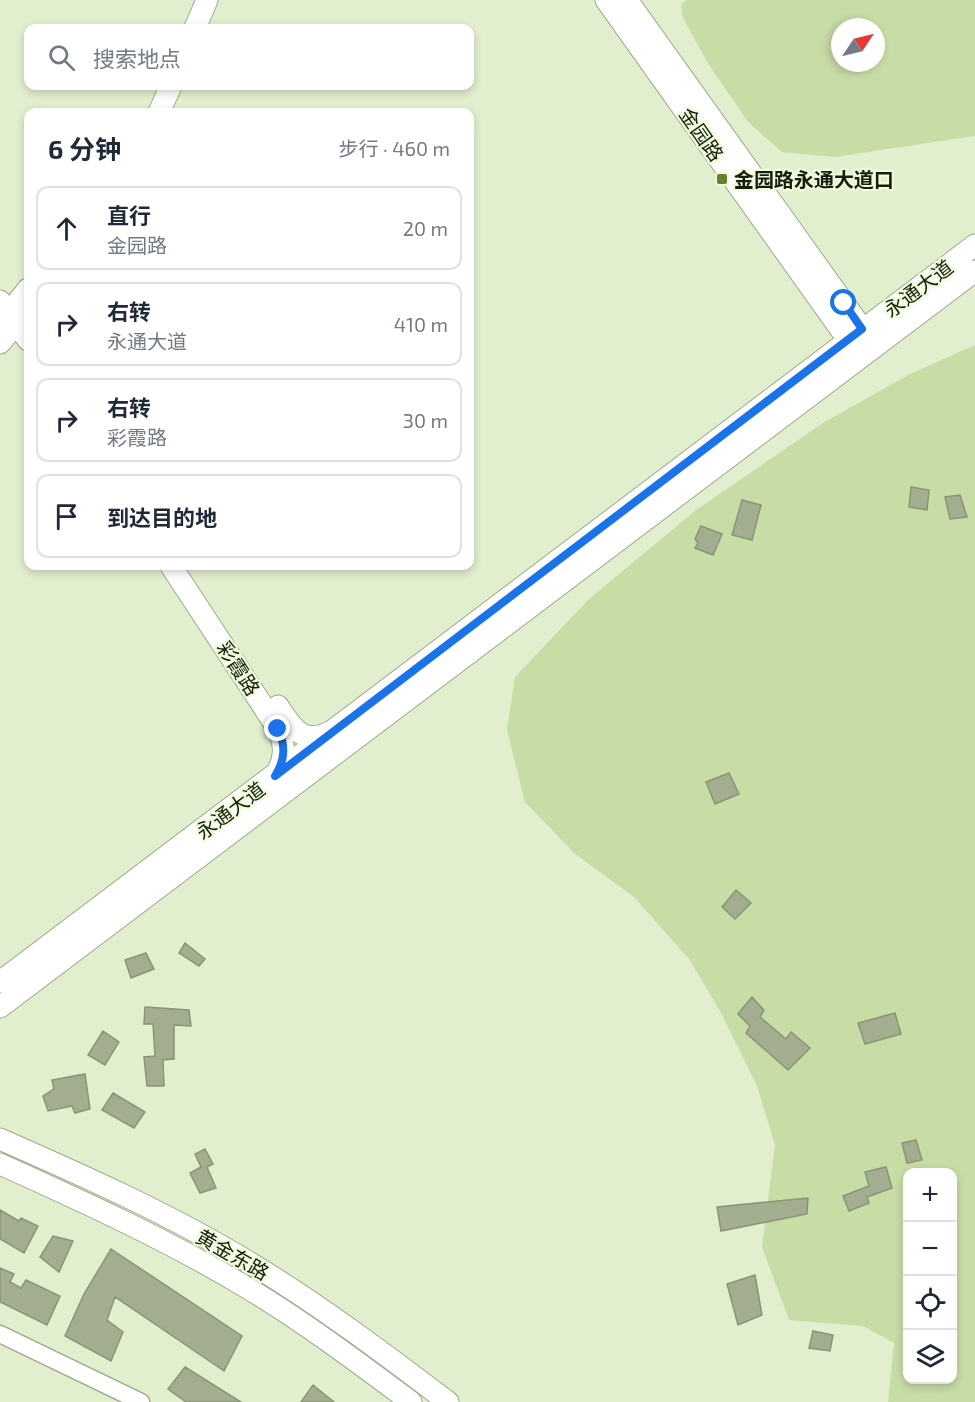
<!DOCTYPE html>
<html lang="zh">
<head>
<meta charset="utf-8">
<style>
	body { margin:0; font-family:"Exo 2","Noto Sans SC",sans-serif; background:#f6f6f7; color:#1f2937 }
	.controls { position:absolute; right:18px; bottom:18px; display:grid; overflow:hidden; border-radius:12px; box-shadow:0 3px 9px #0003 }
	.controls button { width:54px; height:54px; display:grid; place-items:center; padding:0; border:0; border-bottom:2px solid #e0e1e3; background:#fff; color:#1f2937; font:30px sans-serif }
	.compass { position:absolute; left:831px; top:18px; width:54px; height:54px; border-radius:50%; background:#fff; box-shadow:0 3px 9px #0003; rotate:55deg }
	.stop { position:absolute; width:18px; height:18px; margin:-14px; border:4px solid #1a73e8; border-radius:50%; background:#fff }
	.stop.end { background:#1a73e8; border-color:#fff; box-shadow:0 2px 6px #0008 }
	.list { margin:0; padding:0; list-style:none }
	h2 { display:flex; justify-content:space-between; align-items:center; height:78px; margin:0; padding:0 24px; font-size:26px }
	h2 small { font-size:20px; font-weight:400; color:#747a83 }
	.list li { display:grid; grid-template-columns:39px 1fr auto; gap:18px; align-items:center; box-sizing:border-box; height:84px; margin:0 12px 12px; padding:0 12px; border:2px solid #e0e1e3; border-radius:12px }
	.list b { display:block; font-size:22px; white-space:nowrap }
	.list p { margin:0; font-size:20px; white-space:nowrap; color:#747a83 }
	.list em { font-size:20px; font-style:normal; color:#747a83 }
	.icon { flex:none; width:33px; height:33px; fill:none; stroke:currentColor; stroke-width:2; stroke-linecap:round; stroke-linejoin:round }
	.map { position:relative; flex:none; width:975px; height:1402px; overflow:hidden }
	.search { position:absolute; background:#fff; box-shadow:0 3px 9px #0003; left:24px; top:24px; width:450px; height:66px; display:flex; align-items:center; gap:15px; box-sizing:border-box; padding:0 21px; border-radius:12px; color:#747a83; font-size:22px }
	.panel { position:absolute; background:#fff; box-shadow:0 3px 9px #0003; left:24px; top:108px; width:450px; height:462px; border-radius:12px }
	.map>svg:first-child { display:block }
	.green { fill:#c8dca6; fill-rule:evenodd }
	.building { fill:#a2ae8f; stroke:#8a9577; stroke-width:1.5 }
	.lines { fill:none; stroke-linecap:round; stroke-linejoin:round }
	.minor-casing { stroke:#9eaa8b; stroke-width:19 }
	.major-casing { stroke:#9eaa8b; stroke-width:23 }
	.minor { stroke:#fff; stroke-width:16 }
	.major { stroke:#fff; stroke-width:21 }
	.route { stroke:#1a73e8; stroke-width:8 }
	.poi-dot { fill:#688033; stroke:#effcdb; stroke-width:2 }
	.labels { text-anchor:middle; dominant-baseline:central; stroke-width:4.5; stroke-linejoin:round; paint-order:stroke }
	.street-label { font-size:20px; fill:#191d11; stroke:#effcdb }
	.poi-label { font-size:20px; font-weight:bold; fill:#191d11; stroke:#effcdb; text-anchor:start }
</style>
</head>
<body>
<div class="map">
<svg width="975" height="1402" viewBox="0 0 975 1402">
	<rect width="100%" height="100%" fill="#e2efce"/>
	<path class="green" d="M687,0h288v136l-141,21 -52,-5 -33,-29 -40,-58 -26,-47 -2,-14zM840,27h36v36h-36z
		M975,345v1057h-87l6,-59 -31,-17 -74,-6 -27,-73 13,-102 -18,-59 -37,-75 -31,-52 -55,-62 -60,-44 -49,-51 -18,-72 8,-53 74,-78 107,-89 127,-87 83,-47zM908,1172h44v208h-44z"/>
	<path class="building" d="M911,487l18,3 -2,20 -18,-3z
		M960,495l7,22 -17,2 -5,-22z
		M742,500l19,5 -9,35 -20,-5z
		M701,526l21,8 -9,21 -18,-7 3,-5 -3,-4z
		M729,773l10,21 -24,10 -9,-22z
		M736,890l15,13 -16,16 -13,-12z
		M185,943l20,16 -6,7 -20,-13z
		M146,953l8,16 -23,9 -6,-18z
		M752,997l12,13 -4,7 26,22 5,-7 19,16 -22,22 -42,-37 4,-7 -12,-12z
		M145,1007l44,3 2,16 -17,-1v34l-11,1 1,26h-17l-3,-29 11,-1 -2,-32h-9z
		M895,1013l6,21 -36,10 -7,-21z
		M103,1031l16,11 -14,23 -17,-10z
		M85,1074l5,35 -15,4 -3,-7 -24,5 -5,-15 11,-7 -2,-9z
		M113,1093l32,19 -11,16 -32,-18z
		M916,1140l6,20 -15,3 -5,-20z
		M205,1149l8,15 -6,3 9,21 -16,5 -10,-20 11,-6 -6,-13z
		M886,1167l6,21 -25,9 2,6 -20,8 -6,-15 26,-10 -4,-14z
		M808,1198l-1,16 -86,17 -4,-24z
		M0,1210l19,11 2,-3 17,8 -14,27 -24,-14z
		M53,1236l20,5 -14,31 -19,-15z
		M111,1249l131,87 -18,35 -109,-74 -8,23 16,12 -12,29 -46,-25 19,-42z
		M0,1268l14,6 -4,8 11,6 5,-8 34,16 -13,29 -47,-23z
		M755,1275l7,40 -24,10 -11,-41z
		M813,1331l20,4 -3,16 -21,-3z
		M185,1367l56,35h-55l-18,-13z
		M313,1385l21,17h-33z"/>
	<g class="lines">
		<g class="minor-casing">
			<path id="minor" d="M0,1334l141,68"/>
		</g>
		<g class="major-casing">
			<path id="major" d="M606,0l250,351
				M627,0l244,341
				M195,28l12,-28
				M159,112l12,-26
				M0,301l28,39
				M1,323l27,-34
				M0,343l23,-27
				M171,566l107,163c8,17 7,31 -3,47
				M278,706c14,21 24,40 52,26
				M0,982l975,-737
				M0,1007l975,-736
				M0,1139c82,36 165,73 242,119 72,43 139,93 206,144
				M0,1164c84,38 170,77 249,125 55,33 111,75 162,113"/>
		</g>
		<use href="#minor" class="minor"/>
		<use href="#major" class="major"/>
	</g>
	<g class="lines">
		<path class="route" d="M278,729c8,17 7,31 -3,47l587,-447 -18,-26"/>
	</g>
	<rect class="poi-dot" x="716" y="173" width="12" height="12" rx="3"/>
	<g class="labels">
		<g class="street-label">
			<text transform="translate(702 134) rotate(55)">金园路</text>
			<text transform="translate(918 288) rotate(-37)">永通大道</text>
			<text transform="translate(239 668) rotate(57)">彩霞路</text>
			<text transform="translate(230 810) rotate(-37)">永通大道</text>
			<text transform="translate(233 1254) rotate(30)">黄金东路</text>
		</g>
		<g class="poi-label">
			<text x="734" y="179">金园路永通大道口</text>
		</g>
	</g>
</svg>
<div class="controls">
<button>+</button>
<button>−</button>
<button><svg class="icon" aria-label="locate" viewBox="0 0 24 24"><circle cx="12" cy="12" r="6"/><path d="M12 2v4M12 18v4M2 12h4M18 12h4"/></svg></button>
<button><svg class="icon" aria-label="layers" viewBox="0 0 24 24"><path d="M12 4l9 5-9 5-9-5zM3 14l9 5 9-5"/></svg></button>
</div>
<svg class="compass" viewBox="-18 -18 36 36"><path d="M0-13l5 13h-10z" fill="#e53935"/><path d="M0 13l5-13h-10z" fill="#747a83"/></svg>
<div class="stop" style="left:844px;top:303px"></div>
<div class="stop end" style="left:278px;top:729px"></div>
<div class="search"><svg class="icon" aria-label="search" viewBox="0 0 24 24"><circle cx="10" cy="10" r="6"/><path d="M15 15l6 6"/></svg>搜索地点</div>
<section class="panel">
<h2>6 分钟<small>步行 · 460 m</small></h2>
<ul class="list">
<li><svg class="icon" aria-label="ahead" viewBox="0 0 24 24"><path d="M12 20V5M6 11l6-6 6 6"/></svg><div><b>直行</b><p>金园路</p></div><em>20 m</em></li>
<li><svg class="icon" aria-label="right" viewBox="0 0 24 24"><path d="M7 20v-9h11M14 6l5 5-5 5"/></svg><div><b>右转</b><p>永通大道</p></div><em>410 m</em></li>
<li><svg class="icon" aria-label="right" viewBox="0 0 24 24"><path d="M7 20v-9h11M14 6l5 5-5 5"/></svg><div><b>右转</b><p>彩霞路</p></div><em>30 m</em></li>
<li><svg class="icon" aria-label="arrive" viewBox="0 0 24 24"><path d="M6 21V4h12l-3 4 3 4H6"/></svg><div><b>到达目的地</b></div></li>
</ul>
</section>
</div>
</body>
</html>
